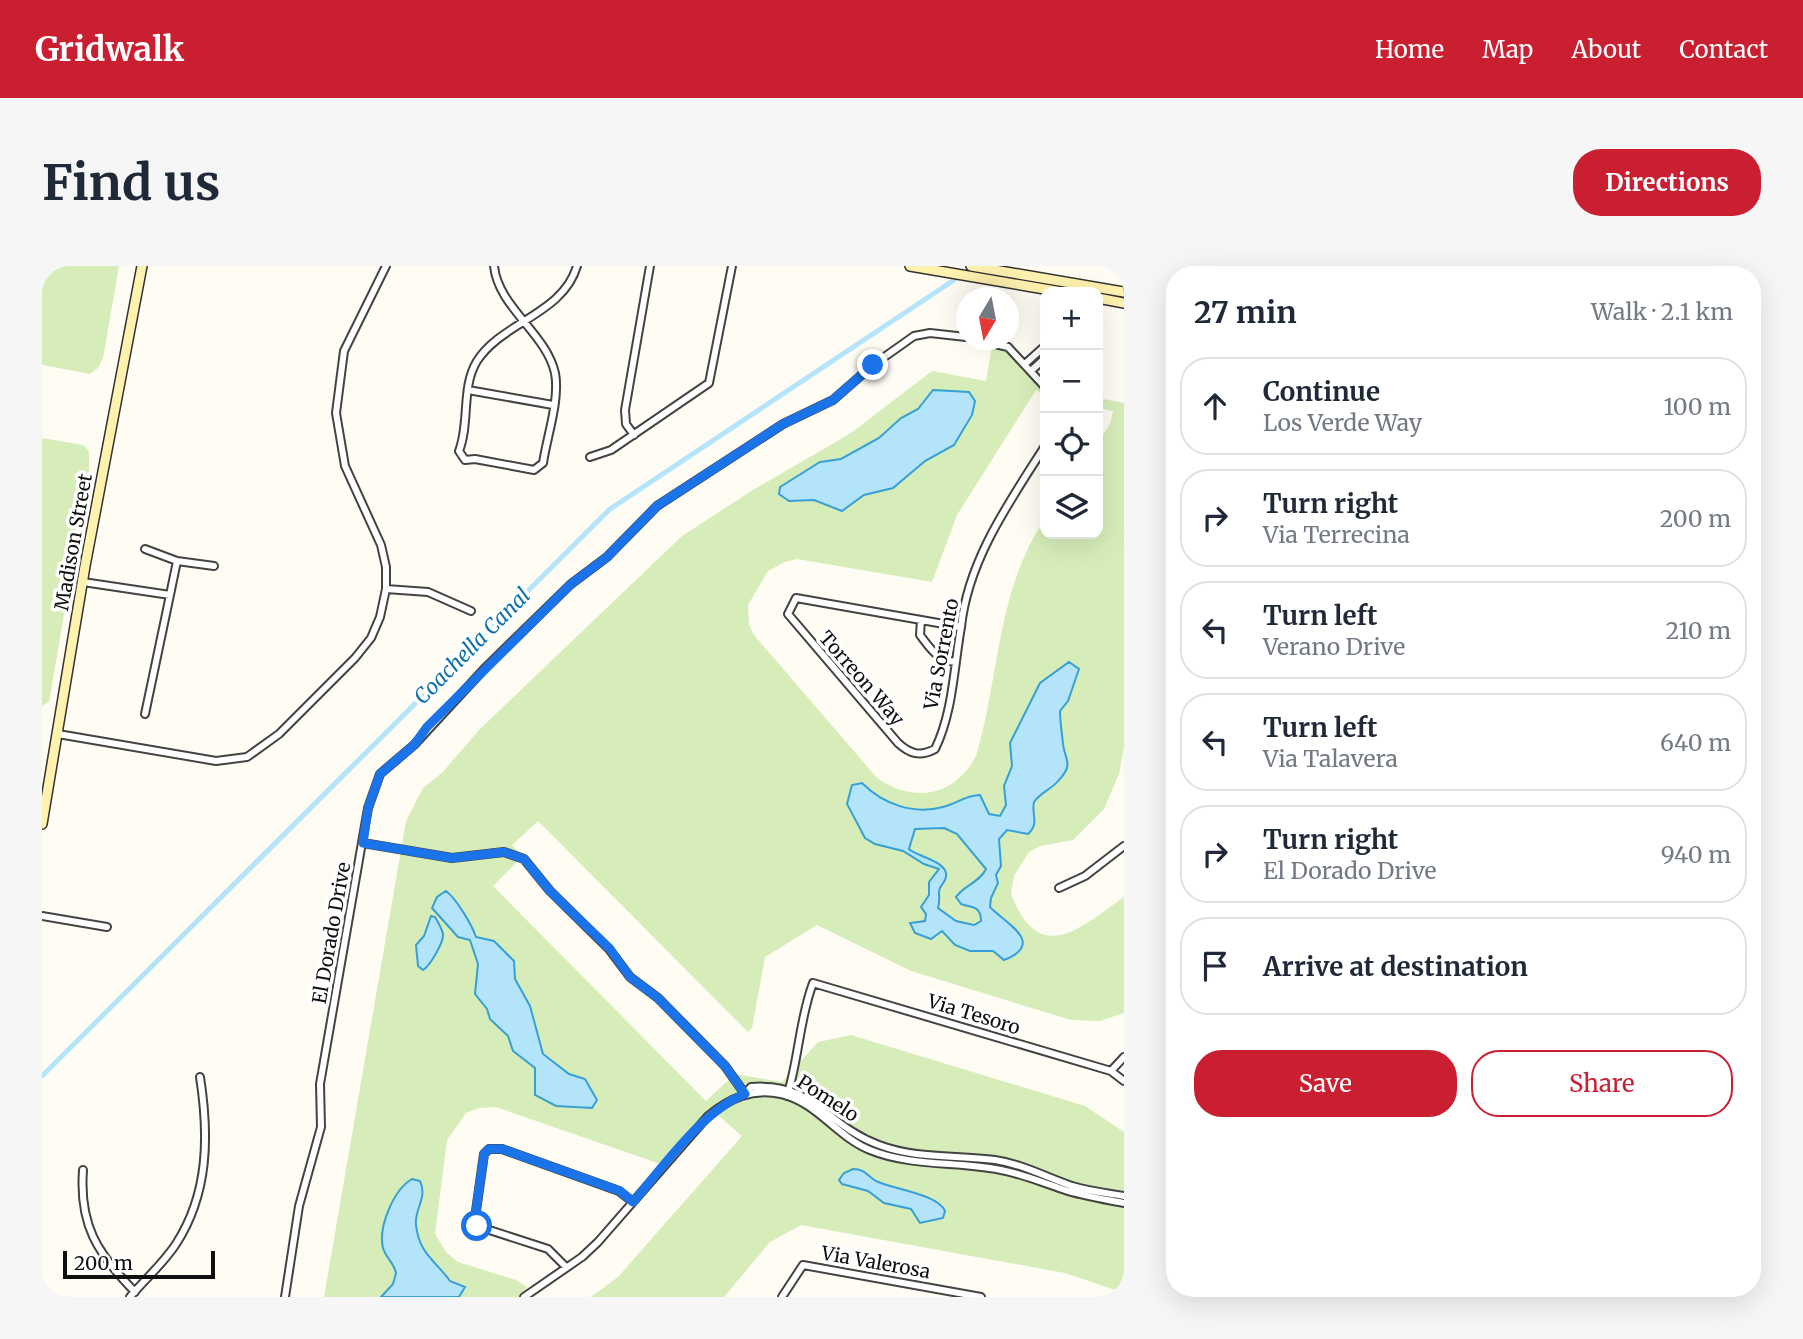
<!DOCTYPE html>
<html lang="en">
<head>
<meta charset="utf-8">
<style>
	body { margin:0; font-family:Merriweather,serif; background:#f6f6f7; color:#1f2937 }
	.controls { position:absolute; right:21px; top:21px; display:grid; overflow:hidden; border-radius:14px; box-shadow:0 7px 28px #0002 }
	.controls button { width:63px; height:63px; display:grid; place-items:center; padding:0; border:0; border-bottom:2px solid #e0e1e3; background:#fff; color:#1f2937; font:35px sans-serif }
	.compass { position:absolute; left:914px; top:21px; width:63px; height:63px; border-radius:50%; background:#fff; box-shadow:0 7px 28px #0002; rotate:190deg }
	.scale { position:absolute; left:21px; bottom:18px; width:152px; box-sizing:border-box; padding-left:7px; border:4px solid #101010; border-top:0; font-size:19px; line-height:24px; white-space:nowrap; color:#101010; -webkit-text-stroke:5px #fff; paint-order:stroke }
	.stop { position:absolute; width:21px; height:21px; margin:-16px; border:5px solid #1a73e8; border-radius:50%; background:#fff }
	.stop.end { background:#1a73e8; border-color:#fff; box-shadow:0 2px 7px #0008 }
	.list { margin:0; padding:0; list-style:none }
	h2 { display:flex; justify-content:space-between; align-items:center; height:91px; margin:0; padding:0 28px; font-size:30px }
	h2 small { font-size:23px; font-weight:400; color:#747a83 }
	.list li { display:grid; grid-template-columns:46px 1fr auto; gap:21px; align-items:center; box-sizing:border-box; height:98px; margin:0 14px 14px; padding:0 14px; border:2px solid #e0e1e3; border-radius:28px }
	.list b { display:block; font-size:26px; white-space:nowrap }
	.list p { margin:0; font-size:23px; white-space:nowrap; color:#747a83 }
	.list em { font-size:23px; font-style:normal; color:#747a83 }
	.actions { display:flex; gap:14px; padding:21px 28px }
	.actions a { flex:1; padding:16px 0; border:2px solid #ca1e31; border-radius:28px; text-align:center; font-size:24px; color:#ca1e31 }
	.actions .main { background:#ca1e31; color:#fff }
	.icon { flex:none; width:38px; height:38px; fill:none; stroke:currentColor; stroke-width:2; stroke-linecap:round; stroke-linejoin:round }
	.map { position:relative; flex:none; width:1082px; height:1031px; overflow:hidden; border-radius:28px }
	header { display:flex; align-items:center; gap:42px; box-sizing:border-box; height:98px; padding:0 35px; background:#ca1e31; color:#fff }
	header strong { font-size:33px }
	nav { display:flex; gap:38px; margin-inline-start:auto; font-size:24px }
	.intro { display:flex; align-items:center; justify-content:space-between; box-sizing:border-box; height:168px; padding:0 42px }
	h1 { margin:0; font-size:49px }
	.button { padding:18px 32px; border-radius:28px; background:#ca1e31; color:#fff; font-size:24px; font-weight:700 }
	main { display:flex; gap:42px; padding:0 42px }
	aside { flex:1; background:#fff; border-radius:28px; box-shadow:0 7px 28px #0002 }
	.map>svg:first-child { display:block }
	.green { fill:#d7edb9 }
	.water { fill:#b4e4fa; stroke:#36a0d6; stroke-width:2; fill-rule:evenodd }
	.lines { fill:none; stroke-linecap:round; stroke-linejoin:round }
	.canal { stroke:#b4e4fa; stroke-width:5 }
	.street-casing { stroke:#434343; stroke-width:10 }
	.secondary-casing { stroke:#323232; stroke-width:12 }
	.street { stroke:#fff; stroke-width:6 }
	.secondary { stroke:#fff1ae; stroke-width:9 }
	.route { stroke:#1a73e8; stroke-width:9 }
	.labels { text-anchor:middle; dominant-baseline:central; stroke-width:7; stroke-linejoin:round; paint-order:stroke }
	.street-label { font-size:19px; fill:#101010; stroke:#fff }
	.water-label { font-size:21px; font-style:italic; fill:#1071ab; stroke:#fff }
</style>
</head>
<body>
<header>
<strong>Gridwalk</strong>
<nav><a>Home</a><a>Map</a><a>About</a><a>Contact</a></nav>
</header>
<div class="intro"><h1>Find us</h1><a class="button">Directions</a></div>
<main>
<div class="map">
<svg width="1082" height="1031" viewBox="0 0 1082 1031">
	<rect width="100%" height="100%" fill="#fffcf3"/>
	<path class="green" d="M0,0h77l-16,92 -5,10 -8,6 -48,-9z
		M950,80l18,7 31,34 4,1v8l-9,-6 -79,125 -25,67 -135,-23 -12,3 -17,9 -20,34 1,20 5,10 123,143c37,26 78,18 99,-22 24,-80 20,-165 69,-237v15h53v-91l12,-19 3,-13 -15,-3v-10l26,5v345l-5,26 -15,35 -31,31 -33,6 -11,6 -15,24 -3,18c29,74 70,33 113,3v116l-24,8 -29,-1 -160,-49 -94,-46 -52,32 -13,71 -4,4 -210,-211 -26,24 11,11 -30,30 213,215 29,-27 47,8 36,-40 33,-7 234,71 39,26v161l-59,-20 -264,-48 -31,17 -46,55h-133l27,-20 124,-141 -25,-22 -48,53 -173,-60 -17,1 -13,5 -19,27 -12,94 11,18 12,10 58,18 11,7 -9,10h-194l82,-476 17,-33 19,-15 37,-43 203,-194 71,-46 98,-57 81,-62 54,10z
		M0,172l41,7 6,6v19l-40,232 -7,4z"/>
	<path class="water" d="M891,124l36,2 6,9 -3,14 -18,30 -29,16 -32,27 -29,7 -22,16 -28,-11 -25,1 -10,-7 1,-7 40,-25 21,-3 38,-21 22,-20 17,-9z
		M1027,396l10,7 -11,32 -8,10c0,10 2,23 3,33 2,16 11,20 -4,36 -7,9 -18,12 -25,22 -3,13 6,21 -6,32l-21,-4 -8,9 2,27 -5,9 2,8 -7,15 -1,9c15,16 57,36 14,53l-11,-9h-23l-15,-6 -13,-14 -11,8 -16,-6 -5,-10 15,-2 1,-7 -5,-7 8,-12v-13l10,-13 -15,-5 -21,-13 -28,-7 -10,-6 -18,-34 5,-19 10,-2c21,21 51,32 81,24 13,-3 23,-12 37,-12l9,19 11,2 6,-11 -2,-19 8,-20 -2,-23 30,-60zM902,562l13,6 29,35c-6,13 -23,17 -30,28l5,7c10,4 20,1 20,17l-7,4 -18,-4 -18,-13c2,-7 1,-9 1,-16 0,-6 6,-9 7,-15 3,-16 -29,-20 -37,-28l6,-20z
		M404,625c10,7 26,34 30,46l18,4 20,20 1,18 15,27 13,48 26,20 16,5 12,21 -5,8 -36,-2 -21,-11v-27l-22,-17 -5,-15 -18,-17 -3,-10 -12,-15 3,-30 -8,-24 -12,-3 -26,-29 5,-11z
		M389,650l4,1c3,5 7,12 8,17 1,8 -13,32 -20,36l-5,-4 -2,-21 8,-9z
		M811,903c12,0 14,7 23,12 16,8 62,13 69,30l-2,7 -23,5 -9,-14 -27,-6 -16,-12 -26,-7 -3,-4 5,-7z
		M370,913l8,2c8,17 -6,28 -4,44 3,29 20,36 34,56l15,6 -6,10h-78l12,-13 3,-11c-2,-10 -10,-15 -13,-25 -5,-20 10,-58 29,-69z"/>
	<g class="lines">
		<path class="canal" d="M0,810l568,-567 344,-229"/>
		<g class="street-casing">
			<path id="street" d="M452,0c4,41 52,67 61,107 5,27 -8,63 -12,90l-9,7 -59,-11 -10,1 -6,-9c11,-28 2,-64 18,-90 25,-39 86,-47 100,-95
				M935,74l31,7 37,40
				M984,97l19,-17
				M990,104l13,-12
				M426,124l85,15
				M592,169l-8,-11 -1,-14 25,-144
				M548,191l21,-7 98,-67 23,-117
				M103,283l32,12 -7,34
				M135,295l37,5
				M41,316l87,13 -25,119
				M344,323l42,3 43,19
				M879,354l-1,15c10,13 17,25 35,27
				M919,361l-165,-29 -8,16 110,129c12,11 22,14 37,6 18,-36 19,-83 26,-122 7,-67 49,-126 84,-181
				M16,468l158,27 31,-4 32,-23 76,-76 16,-20 9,-21 6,-28v-22l-5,-22 -36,-79 -9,-53 8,-62 42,-85
				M321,577l89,15 52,-6 20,7 26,32 59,58 21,28 28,21 67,68 20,28
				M1017,622l26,-12 39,-30
				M0,650l65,11
				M1069,805l13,-14
				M703,828l6,-7c64,-5 75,39 128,58 37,14 77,10 116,15 27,4 51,17 77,26 17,5 34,7 52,10
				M745,830c12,-37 12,-76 26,-113l298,88 13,10
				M41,904c-4,55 14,83 52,122
				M524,1001l-18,-18 -71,-23 -2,-8 9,-64 5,-5h13l117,42 14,11
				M88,1031c15,-18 33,-33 46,-53 33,-51 33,-109 24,-167
				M243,1031l14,-91 22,-79 -1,-43 48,-276 12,-34 34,-29 72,-78 85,-83 36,-27 50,-51 126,-82 50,-24 40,-35 41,-29 16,-3 36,4
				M482,1031l58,-40 16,-15 110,-126c22,-18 44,-28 73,-22 36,8 56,43 89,56 42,17 88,11 131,20 21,4 40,12 61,19 20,7 41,10 62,14
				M740,1031l21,-32 178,32"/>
		</g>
		<g class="secondary-casing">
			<path id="secondary" d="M868,0l152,26
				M929,0l153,26
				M1056,32l26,5
				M0,558l43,-258 57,-300"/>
		</g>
		<use href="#street" class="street"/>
		<use href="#secondary" class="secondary"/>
	</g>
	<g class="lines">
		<path class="route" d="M435,960l-2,-8 9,-64 5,-5h13l118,42 13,11c30,-35 69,-91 112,-108l-20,-28 -67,-68 -28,-21 -20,-28 -60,-58 -26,-32 -20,-7 -52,6 -89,-15 5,-35 12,-34 34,-29 13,-18 144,-143 36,-27 50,-51 126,-82 50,-24 40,-35"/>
	</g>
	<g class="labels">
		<g class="street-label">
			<text transform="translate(31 276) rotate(-80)">Madison Street</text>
			<text transform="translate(899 388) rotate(-79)">Via Sorrento</text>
			<text transform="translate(820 412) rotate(49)">Torreon Way</text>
			<text transform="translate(289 667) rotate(-80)">El Dorado Drive</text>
			<text transform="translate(932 748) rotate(17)">Via Tesoro</text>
			<text transform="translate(786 832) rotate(33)">Pomelo</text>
			<text transform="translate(834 996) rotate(10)">Via Valerosa</text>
		</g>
		<g class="water-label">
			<text transform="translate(430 380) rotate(-45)">Coachella Canal</text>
		</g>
	</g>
</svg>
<div class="controls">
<button>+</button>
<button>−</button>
<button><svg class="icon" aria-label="locate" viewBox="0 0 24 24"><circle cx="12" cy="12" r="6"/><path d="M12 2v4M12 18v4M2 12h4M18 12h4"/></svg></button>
<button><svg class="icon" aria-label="layers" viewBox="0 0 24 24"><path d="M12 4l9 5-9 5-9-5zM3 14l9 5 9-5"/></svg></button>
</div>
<svg class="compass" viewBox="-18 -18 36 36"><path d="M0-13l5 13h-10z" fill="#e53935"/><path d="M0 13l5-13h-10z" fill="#747a83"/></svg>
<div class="scale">200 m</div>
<div class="stop" style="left:435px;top:960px"></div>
<div class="stop end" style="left:831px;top:99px"></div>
</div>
<aside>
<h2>27 min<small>Walk · 2.1 km</small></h2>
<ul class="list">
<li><svg class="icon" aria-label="ahead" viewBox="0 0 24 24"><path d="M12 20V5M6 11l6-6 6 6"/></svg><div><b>Continue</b><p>Los Verde Way</p></div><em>100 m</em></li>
<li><svg class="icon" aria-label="right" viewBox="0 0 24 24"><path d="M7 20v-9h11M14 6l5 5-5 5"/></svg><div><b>Turn right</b><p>Via Terrecina</p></div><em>200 m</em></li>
<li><svg class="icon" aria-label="left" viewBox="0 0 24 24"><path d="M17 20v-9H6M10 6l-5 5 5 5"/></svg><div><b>Turn left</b><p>Verano Drive</p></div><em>210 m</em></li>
<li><svg class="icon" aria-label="left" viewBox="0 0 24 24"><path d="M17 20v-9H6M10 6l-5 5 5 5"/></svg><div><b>Turn left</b><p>Via Talavera</p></div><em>640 m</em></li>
<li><svg class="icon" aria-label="right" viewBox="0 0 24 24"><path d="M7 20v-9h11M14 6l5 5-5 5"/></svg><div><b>Turn right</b><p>El Dorado Drive</p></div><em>940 m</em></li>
<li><svg class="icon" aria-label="arrive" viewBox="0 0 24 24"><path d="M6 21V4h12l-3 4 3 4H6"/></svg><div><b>Arrive at destination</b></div></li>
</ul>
<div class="actions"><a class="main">Save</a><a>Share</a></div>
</aside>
</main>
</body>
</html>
